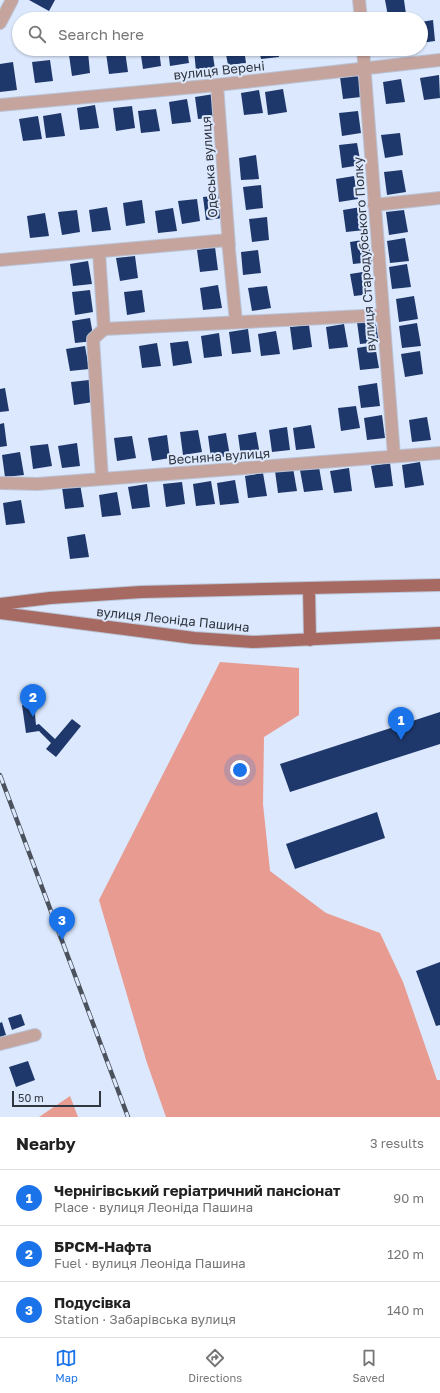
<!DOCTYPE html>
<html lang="en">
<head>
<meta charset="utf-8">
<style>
	body { margin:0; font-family:"Golos Text",sans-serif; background:#f2f2f2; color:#222 }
	.scale { position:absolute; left:12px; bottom:10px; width:89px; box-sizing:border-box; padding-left:4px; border:2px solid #303640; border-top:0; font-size:11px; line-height:14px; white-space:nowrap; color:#303640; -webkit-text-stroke:3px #dce8fd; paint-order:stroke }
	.you { position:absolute; left:240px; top:770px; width:14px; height:14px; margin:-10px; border:3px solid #fff; border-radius:50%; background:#1a73e8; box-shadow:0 0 0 6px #1a73e833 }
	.badge { display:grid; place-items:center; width:26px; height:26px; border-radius:50%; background:#1a73e8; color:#fff; font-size:13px; font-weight:700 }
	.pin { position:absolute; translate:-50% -33px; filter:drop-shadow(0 1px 2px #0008) }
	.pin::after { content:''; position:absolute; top:21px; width:14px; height:12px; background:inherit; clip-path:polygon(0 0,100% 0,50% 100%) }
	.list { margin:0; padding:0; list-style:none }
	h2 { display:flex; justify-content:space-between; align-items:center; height:52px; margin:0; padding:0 16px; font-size:17px }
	h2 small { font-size:13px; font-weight:400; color:#767676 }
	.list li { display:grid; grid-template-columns:26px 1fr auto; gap:12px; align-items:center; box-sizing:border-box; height:56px; padding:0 16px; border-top:1px solid #e0e0e0 }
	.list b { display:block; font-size:15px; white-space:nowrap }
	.list p { margin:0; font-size:13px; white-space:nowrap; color:#767676 }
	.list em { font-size:13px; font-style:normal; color:#767676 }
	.icon { flex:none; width:22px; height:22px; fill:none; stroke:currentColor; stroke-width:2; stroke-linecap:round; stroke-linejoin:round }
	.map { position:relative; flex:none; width:440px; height:1117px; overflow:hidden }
	.search { position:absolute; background:#fff; box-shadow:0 1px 3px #0004; left:12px; right:12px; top:12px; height:44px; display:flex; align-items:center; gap:10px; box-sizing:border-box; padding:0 14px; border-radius:22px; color:#767676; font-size:15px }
	.sheet { height:220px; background:#fff }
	nav { display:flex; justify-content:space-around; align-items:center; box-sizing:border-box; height:56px; border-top:1px solid #e0e0e0; background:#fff; font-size:11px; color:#767676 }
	nav a { display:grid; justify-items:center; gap:2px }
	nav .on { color:#1a73e8 }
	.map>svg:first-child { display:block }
	.forest { fill:#e79b91 }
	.building { fill:#1f386b }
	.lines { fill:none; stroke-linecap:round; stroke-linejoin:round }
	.minor-casing { stroke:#bac4d7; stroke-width:14 }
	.major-casing { stroke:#bac4d7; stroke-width:14 }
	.minor { stroke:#c6a49e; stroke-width:12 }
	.major { stroke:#a66a62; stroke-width:12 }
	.rail-casing { stroke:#4b525d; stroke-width:4.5 }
	.rail { stroke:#dce8fd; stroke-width:3; stroke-dasharray:9; stroke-linecap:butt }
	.labels { text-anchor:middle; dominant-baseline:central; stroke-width:4; stroke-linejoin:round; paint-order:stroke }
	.street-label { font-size:13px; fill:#303640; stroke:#dce8fd }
</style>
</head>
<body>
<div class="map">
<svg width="440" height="1117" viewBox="0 0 440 1117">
	<rect width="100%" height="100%" fill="#dce8fd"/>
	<path class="forest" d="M220,662l79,6v47l-35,22 -1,67 7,67 56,42 54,20 23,49 34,98h3v37h-274l-19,-54 -48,-163z
		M70,1096l8,21h-39z"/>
	<path class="building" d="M29,0h26l-6,11z
		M385,0h19l2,14 -18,2z
		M433,20l2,21 -14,2v-21z
		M140,49h19l2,17 -18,3z
		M168,49h19l2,14 -19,3z
		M202,49h10l3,20 -19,2 -2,-21z
		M225,49h19l2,14 -18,2z
		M259,49h19l1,8 -18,2z
		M299,49h19l1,4 -19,2z
		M125,51l3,21 -19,2 -3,-21z
		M88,52l2,21 -18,3 -3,-21z
		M50,60l3,21 -18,2 -3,-21z
		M13,62l4,28 -17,2v-28z
		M358,74l3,23 -18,2 -3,-22z
		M439,75l1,23 -16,2 -4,-22z
		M401,79l4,23 -19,2 -3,-22z
		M283,89l4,23 -19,3 -3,-23z
		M259,90l4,23 -19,2 -3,-22z
		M214,94l3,23 -19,2 -3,-22z
		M187,99l4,23 -19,2 -3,-22z
		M95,105l4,23 -19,2 -3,-22z
		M132,106l3,22 -19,3 -3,-23z
		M156,109l4,22 -19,2 -3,-22z
		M358,111l3,22 -19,3 -3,-23z
		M61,113l4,23 -19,2 -3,-22z
		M38,116l4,23 -19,2 -4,-22z
		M400,133l3,22 -18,3 -4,-23z
		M357,143l4,22 -19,3 -3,-23z
		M256,155l3,24 -18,1 -2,-22z
		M402,170l4,22 -19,3 -3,-23z
		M354,176l4,23 -19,3 -3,-23z
		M261,185l2,23 -17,2 -3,-23z
		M221,195l2,23 -17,2 -3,-23z
		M197,199l3,22 -18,3 -4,-23z
		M142,200l3,23 -19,3 -3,-23z
		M107,207l4,23 -19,2 -3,-22z
		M361,207l4,23 -19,2 -3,-22z
		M173,208l4,23 -19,2 -3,-22z
		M77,210l3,22 -18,3 -4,-23z
		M404,210l4,22 -19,3 -3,-23z
		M45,213l4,23 -19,2 -3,-22z
		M267,217l2,23 -17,2 -3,-23z
		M405,238l4,23 -19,2 -3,-22z
		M368,239l4,23 -19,2 -3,-22z
		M215,247l3,23 -18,2 -3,-22z
		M258,250l3,23 -18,2 -2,-23z
		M135,256l3,22 -18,3 -4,-23z
		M88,261l4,23 -19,2 -3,-22z
		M407,264l4,23 -19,2 -3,-22z
		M369,271l3,23 -18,2 -4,-22z
		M218,285l4,23 -19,2 -3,-22z
		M267,286l4,22 -19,3 -4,-23z
		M90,290l3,22 -18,3 -3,-23z
		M142,290l3,22 -18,3 -3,-23z
		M414,296l4,23 -19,3 -3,-23z
		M90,318l4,23 -19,2 -3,-22z
		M375,319l4,23 -19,2 -3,-22z
		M417,323l4,23 -19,2 -3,-22z
		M344,324l4,23 -19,2 -3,-22z
		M309,325l3,22 -19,3 -3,-23z
		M248,329l3,23 -19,2 -3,-22z
		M276,331l4,23 -19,2 -3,-22z
		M219,333l3,23 -18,2 -3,-22z
		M188,341l4,22 -19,3 -3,-23z
		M157,343l4,23 -19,2 -3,-22z
		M375,345l4,23 -19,2 -3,-22z
		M85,346l4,23 -19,2 -4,-22z
		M420,351l3,23 -18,3 -4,-23z
		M89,380l4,22 -19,3 -3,-23z
		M377,383l3,23 -19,2 -3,-22z
		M5,388l4,23 -9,1v-23z
		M356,406l4,22 -19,3 -3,-23z
		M382,415l3,23 -18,2 -3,-22z
		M427,417l4,23 -19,2 -3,-22z
		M4,423l3,23 -7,1v-23z
		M311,425l4,23 -19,2 -3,-22z
		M287,427l3,23 -18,2 -3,-22z
		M198,430l4,22 -19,3 -3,-23z
		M256,432l4,23 -19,2 -3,-22z
		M226,433l4,23 -19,2 -3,-22z
		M167,435l3,23 -18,3 -4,-23z
		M132,436l4,22 -19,3 -3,-23z
		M77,443l3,23 -18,2 -4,-22z
		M48,444l4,22 -19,3 -3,-23z
		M20,452l4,23 -19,2 -3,-22z
		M420,462l4,23 -19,3 -3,-23z
		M390,463l3,23 -18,2 -4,-22z
		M319,467l4,23 -19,2 -4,-22z
		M293,468l4,23 -19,2 -3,-22z
		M349,468l3,23 -18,2 -4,-22z
		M263,473l4,23 -19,2 -3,-22z
		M235,480l4,23 -19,2 -3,-22z
		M211,481l4,23 -19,2 -3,-22z
		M182,482l3,22 -19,3 -3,-23z
		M80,484l4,23 -19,2 -3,-22z
		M147,484l3,23 -18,2 -4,-22z
		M117,492l4,23 -19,2 -3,-22z
		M21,500l4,23 -19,2 -3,-22z
		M85,534l4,23 -19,2 -3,-22z
		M34,704l2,21 3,-1 16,15 17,-20 9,7 -25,31 -10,-8 5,-6 -12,-12 -13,2 -4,-28z
		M440,712v32l-150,48 -10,-28z
		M377,812l8,26 -90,31 -9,-25z
		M440,962v63l-4,1 -20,-55z
		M21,1014l4,11 -13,5 -4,-12z
		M2,1022l4,13 -6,2v-14z
		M28,1061l7,19 -19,7 -7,-20z"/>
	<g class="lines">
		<g class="minor-casing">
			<path id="minor" d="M359,0l2,19
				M0,23l12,-23
				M363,49l31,407
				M217,85l12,161
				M0,105l217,-20 223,-25
				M374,205l66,-7
				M99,252l5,77 279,-14
				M0,260l228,-20 8,82
				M102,479l-9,-140 11,-10
				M0,483l37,1 403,-31
				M0,1044l35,-9"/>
		</g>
		<g class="major-casing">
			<path id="major" d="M309,589l1,51
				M0,604l50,-6 91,-6 299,-7
				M0,613l194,25 59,4 187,-9"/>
		</g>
		<use href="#minor" class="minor"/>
		<use href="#major" class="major"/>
		<g class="rail-casing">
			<path id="rail" d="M0,775l128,342"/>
		</g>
		<use href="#rail" class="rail"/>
	</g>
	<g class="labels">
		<g class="street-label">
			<text transform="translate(219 70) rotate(-6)">вулиця Верені</text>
			<text transform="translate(209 167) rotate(-94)">Одеська вулиця</text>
			<text transform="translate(364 254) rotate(-94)">вулиця Стародубського Полку</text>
			<text transform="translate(219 456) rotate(-4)">Весняна вулиця</text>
			<text transform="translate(173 619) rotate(6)">вулиця Леоніда Пашина</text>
		</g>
	</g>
</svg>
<div class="scale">50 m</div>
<div class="you"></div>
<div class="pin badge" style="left:401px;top:740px">1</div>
<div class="pin badge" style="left:33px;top:717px">2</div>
<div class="pin badge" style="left:62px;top:940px">3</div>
<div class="search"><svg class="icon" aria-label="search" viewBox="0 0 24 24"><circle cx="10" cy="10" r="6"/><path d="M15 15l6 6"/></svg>Search here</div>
</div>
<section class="sheet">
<h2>Nearby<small>3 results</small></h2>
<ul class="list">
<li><span class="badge">1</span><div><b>Чернігівський геріатричний пансіонат</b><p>Place · вулиця Леоніда Пашина</p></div><em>90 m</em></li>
<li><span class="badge">2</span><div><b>БРСМ-Нафта</b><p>Fuel · вулиця Леоніда Пашина</p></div><em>120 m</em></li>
<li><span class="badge">3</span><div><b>Подусівка</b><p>Station · Забарівська вулиця</p></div><em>140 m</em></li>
</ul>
</section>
<nav>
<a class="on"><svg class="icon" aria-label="map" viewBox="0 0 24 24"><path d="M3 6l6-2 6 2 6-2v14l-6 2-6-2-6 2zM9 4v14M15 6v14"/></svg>Map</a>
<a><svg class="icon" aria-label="directions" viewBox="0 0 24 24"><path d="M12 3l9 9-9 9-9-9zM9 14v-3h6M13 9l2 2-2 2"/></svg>Directions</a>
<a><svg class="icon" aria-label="saved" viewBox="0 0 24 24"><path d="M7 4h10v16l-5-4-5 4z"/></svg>Saved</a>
</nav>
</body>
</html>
